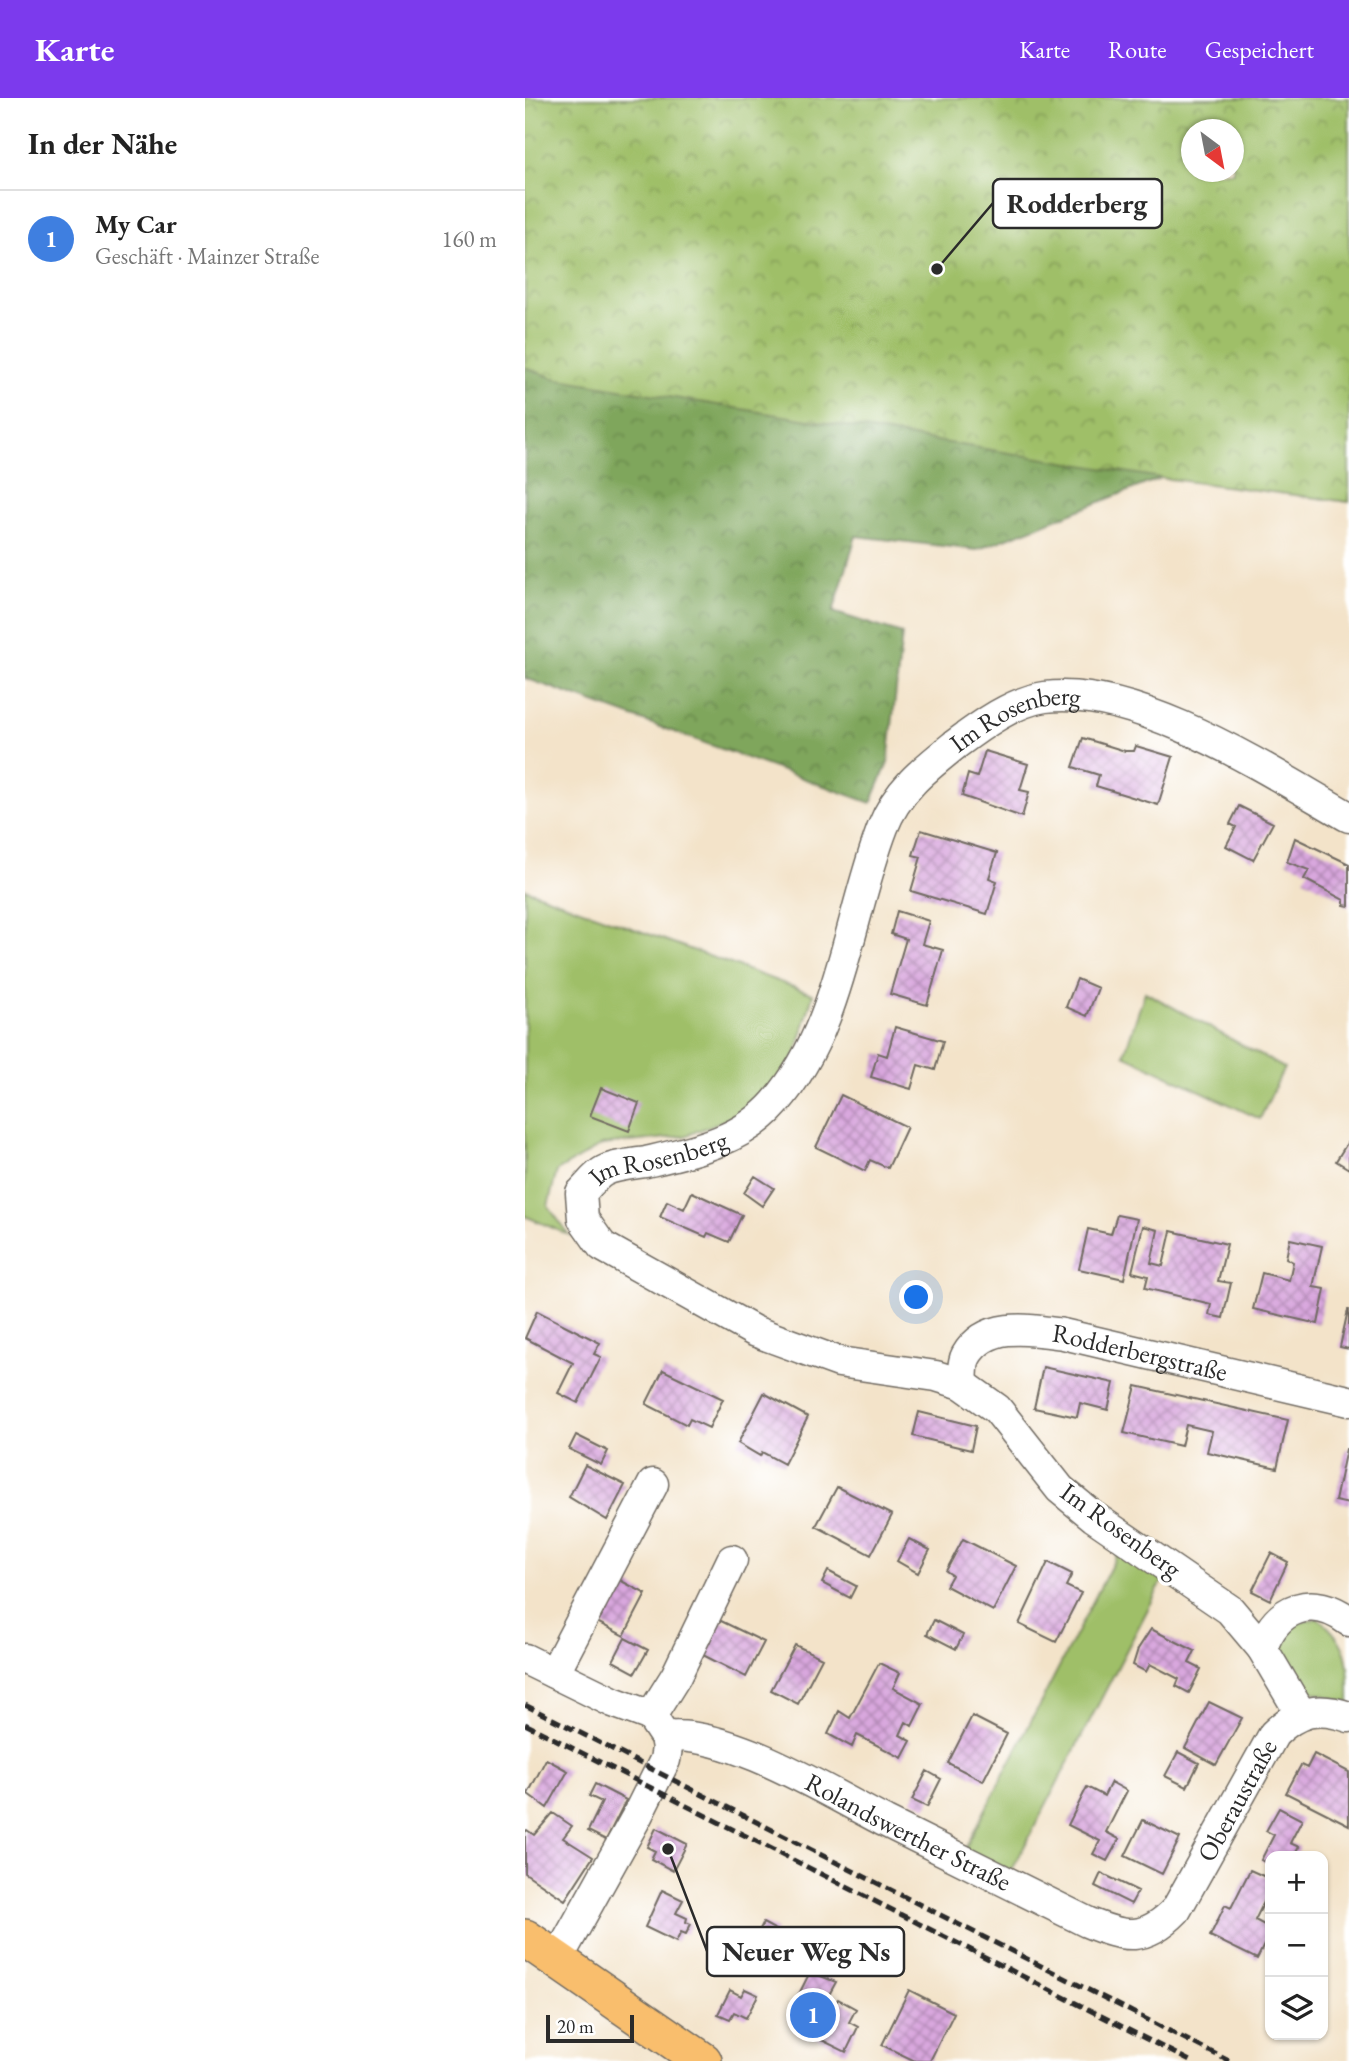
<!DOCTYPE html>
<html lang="de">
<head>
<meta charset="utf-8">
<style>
	body { margin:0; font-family:"EB Garamond",serif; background:#f6f6f6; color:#222 }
	.controls { position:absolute; right:21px; bottom:21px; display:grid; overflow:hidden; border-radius:14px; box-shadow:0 2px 5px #0004 }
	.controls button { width:63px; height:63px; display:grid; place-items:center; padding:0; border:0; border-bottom:2px solid #e0e0e0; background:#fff; color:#222; font:35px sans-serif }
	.compass { position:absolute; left:656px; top:21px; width:63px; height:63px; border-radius:50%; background:#fff; box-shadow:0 2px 5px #0004; rotate:148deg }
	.scale { position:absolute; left:21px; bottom:18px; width:88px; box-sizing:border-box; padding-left:7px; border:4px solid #2b2b2b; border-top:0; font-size:19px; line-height:24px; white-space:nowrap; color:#2b2b2b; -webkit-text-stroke:5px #fff; paint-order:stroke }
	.you { position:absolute; left:392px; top:1200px; width:24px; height:24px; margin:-18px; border:5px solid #fff; border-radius:50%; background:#1a73e8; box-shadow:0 0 0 10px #1a73e833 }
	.badge { display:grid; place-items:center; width:46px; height:46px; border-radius:50%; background:#7c3aed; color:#fff; font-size:23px; font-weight:700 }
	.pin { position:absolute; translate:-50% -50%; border:4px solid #fff; box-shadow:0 2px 7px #0006 }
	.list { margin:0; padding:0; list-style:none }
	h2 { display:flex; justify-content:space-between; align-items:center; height:91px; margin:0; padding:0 28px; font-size:30px }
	h2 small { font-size:23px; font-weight:400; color:#767676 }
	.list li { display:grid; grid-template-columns:46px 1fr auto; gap:21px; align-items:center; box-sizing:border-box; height:98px; padding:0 28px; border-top:2px solid #e0e0e0 }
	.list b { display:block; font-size:26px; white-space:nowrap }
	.list p { margin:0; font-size:23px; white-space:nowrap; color:#767676 }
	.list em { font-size:23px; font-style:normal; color:#767676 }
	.icon { flex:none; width:38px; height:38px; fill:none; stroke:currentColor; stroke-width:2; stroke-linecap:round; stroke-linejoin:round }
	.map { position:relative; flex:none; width:824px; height:1963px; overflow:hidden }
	header { display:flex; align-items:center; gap:42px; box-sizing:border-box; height:98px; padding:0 35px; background:#7c3aed; color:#fff }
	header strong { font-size:33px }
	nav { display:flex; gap:38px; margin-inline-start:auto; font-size:24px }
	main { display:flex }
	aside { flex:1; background:#fff }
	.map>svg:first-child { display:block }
	.green { fill:#9fbf68; stroke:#65754a; stroke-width:2 }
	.forest { fill:url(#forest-crowns); stroke:#556844; stroke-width:2 }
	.park { fill:url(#park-crowns); stroke:#65754a; stroke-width:2; fill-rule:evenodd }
	.building { fill:url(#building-cross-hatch) }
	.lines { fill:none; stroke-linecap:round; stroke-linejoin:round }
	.minor-casing { stroke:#716b62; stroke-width:33 }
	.major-casing { stroke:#716b62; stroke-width:40 }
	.minor { stroke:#fff; stroke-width:30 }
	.major { stroke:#f9be6d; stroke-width:37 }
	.rail { stroke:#2b2b2b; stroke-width:5; stroke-dasharray:10 5; stroke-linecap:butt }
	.labels { text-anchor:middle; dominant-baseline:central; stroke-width:7; stroke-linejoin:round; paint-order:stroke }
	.street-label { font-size:26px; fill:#2b2b2b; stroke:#fff }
	.leader { fill:none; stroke:#2b2b2b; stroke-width:2.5 }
	.callout-dot { fill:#2b2b2b; stroke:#fff; stroke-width:2.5 }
	.callout { fill:#fff; stroke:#2b2b2b; stroke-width:2.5 }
	.callout-label { font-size:28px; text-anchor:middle; font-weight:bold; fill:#2b2b2b }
</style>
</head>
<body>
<header>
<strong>Karte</strong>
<nav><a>Karte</a><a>Route</a><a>Gespeichert</a></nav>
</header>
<main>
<aside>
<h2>In der Nähe<small></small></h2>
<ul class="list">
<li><span class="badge" style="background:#3f7fe0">1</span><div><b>My Car</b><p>Geschäft · Mainzer Straße</p></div><em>160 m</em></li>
</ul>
</aside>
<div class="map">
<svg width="824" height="1963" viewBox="0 0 824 1963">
	<defs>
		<pattern id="forest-crowns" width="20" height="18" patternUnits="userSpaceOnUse" patternTransform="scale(1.75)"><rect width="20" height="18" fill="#7fa65c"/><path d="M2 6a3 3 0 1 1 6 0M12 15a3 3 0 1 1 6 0" fill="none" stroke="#68874c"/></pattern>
		<pattern id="park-crowns" width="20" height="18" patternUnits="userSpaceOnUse" patternTransform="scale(1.75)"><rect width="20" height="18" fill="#9fbf68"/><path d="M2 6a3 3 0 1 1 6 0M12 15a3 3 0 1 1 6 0" fill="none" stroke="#829b56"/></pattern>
		<pattern id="building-cross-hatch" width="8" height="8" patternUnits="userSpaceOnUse" patternTransform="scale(1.75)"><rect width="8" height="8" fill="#d9a7de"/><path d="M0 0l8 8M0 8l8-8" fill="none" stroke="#b088b4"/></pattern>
	</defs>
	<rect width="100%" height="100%" fill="#fff"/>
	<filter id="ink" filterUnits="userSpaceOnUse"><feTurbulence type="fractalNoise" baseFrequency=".0143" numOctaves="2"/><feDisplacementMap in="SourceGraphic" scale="14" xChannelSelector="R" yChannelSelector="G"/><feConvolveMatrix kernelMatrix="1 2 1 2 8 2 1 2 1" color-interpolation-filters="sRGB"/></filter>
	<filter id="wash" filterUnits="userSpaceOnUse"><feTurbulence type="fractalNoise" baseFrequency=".00686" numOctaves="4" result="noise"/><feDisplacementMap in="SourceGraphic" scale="28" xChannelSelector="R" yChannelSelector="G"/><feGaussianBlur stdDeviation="1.57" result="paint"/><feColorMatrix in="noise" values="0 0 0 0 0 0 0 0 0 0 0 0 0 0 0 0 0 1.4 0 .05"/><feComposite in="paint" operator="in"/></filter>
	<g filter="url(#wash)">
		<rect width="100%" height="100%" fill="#f3e3c9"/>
		<path class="green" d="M0,791l288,105 -18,63 -40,51 -70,28 -83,9 -45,26 -9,35 21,29 -44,-19z
			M620,894l139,76 -24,51 -136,-64z
			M594,1453l44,29 -153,294 -46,-23z
			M793,1520c31,25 31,41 31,85l-49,-15 -22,-33 1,-13 14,-18z"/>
		<path class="forest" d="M0,0l636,380 -184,72 -121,-14 -23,76 69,22 -14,129 -17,40 -346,-125z"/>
		<path class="park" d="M0,0h824v404l-188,-24 -608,-100 -28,-11zM666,32h42v42h-42z"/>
		<g id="blocks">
			<path class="building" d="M558,640l42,13h9l2,-5 37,11 -15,48 -62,-19 3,-11 -26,-8z
				M460,653l43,13 -8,26 9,2 -7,25 -60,-21 6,-22 9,3z
				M714,708l34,17 -20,37 -27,-14 10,-19 -6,-3z
				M396,732l76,23 -8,25 8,3 -10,33 -76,-23 10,-34 -8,-2z
				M770,740l54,26v42l-5,-1v-5l-40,-21 5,-9 -22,-8z
				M372,813l32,10 -7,23 21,6 -16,55 -37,-11 16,-55 -15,-5z
				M552,881l21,9 -11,28 -21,-9z
				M370,929l48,14 -8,29 -17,-5 -7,24 -40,-12 7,-24 9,3z
				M76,990l38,15 -10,28 -39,-15z
				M316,997l66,32 -19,41 -18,-8 -5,11 -49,-24z
				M824,1042v29l-13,-8z
				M230,1078l19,12 -12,18 -18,-13z
				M167,1094l50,23 -13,27 -21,-9 -2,4 -46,-20 7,-16 17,8z
				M592,1117l20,4 -13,60 -45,-10 9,-40 23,5z
				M618,1128l15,4 -7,33 12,3 8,-35 56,13 -9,37 13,2 -8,35 -14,-3 2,-11 -66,-16 3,-12 -16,-4z
				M765,1141l32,7 -9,41 12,2 -7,35 -65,-15 9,-36 27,7 4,-18 -7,-4z
				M823,1212h1v39l-9,-2z
				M12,1213l63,32 -6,11 7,3 -23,46 -20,-10 15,-30 -48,-25z
				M518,1269l71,16 -6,27 -28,-7 -3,14 -43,-9z
				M138,1272l60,29 -14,29 -19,-9 -3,6 -41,-21z
				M611,1288l152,34 -11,48 -70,-16 5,-21 -26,-6 -5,21 -57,-13z
				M239,1295l44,24 -24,47 -22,-12 -2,4 -22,-13z
				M394,1314l57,14 -5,24 -58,-14z
				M51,1337l32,16 -7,14 -32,-16z
				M821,1351h3v55l-14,-3z
				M60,1367l40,20 -18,35 -38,-23z
				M312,1389l55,28 -21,40 -55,-29z
				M384,1441l21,11 -12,23 -21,-12z
				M438,1441l53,27 -23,45 -47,-25 6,-11 -6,-4z
				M746,1455l17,9 -18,38 -18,-9z
				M523,1464l24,12 -6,12 15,7 -25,49 -37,-18z
				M303,1473l28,15 -6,12 -28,-15z
				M87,1478l34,18 -22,42 -33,-17z
				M194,1522l45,22 -18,35 -45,-23z
				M409,1522l29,15 -7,14 -29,-15z
				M626,1531l44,22 -6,12 12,6 -12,24 -13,-7 3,-7 -29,-15 -4,8 -13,-7 5,-16z
				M100,1540l23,12 -13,23 -22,-12z
				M270,1547l27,13 -24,46 -27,-14z
				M354,1565l21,10 -7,15 30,16 -11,22 -6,-4 -6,13 11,6 -9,17 -45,-23 -5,12 -24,-13 11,-23 11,7z
				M684,1604l33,16 -26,47 -31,-17z
				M447,1618l35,18 -24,47 -35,-18z
				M653,1654l21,11 -12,24 -22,-11z
				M789,1656l35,18v53l-63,-32 15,-28 6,3z
				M21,1661l22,12 -21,37 -19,-14z
				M402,1673l14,8 -14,28 -15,-7z
				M586,1684l16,9 -21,41 13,7 -12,22 -14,-7 7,-13 -32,-16 19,-38 17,9z
				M70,1686l31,16 -20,40 -18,-9 14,-29 -13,-6z
				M754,1710l23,12 -12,23 9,4 -5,9h-24v9l-9,-5 13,-25 -8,-4z
				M28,1715l19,13 -9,12 30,19 -28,43 -40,-27v-41l2,-2 7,5z
				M618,1722l37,18 -18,36 -37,-18z
				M131,1730l31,16 -14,27 -22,-12 4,-8 -8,-4z
				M725,1772l20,9v11l-15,30 15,8v5l-13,26 -47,-23 15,-31 6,3z
				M576,1775l37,18 -7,13 -36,-18z
				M137,1792l21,10 -7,13 11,5 -1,4 5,2 -5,10 -5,-2 -5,10 -31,-15z
				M238,1825l13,7 -12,24 -13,-7z
				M285,1874l26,10 -11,20 9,4 4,-7 18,10 -7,13 9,5 -12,25 -51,-25 8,-16 -10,-5z
				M220,1891l13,6 -12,23 -12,-6 -4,7 -12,-5 12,-24 11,6z
				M384,1892l45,23 -24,48h-15l-33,-16z"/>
		</g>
	</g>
	<g filter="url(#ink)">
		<use href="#blocks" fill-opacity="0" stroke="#716b62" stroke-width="2"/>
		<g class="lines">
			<g class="minor-casing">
				<g id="minor">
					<path id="s1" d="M437,1286c1,-8 0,-21 4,-28 20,-35 63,-27 97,-22l286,67"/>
					<path d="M737,1550c15,-42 51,-54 87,-27"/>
					<path d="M0,1561l88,43 38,14 14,21 2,11 -2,12 -29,58 -79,142"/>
					<path d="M29,1575l99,-189"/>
					<path id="s2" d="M776,1616l-39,-66 -32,-38 -136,-93 -34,-28 -63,-80 -35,-25 -26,-8 -97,-14 -85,-31 -152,-85 -19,-27 -2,-26c7,-7 15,-18 23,-22 12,-6 29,-7 42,-9 47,-11 96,-21 129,-59 66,-75 73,-185 108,-276 14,-37 43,-59 73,-83 24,-18 58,-43 89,-47 93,-12 225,75 304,120"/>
					<path d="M126,1618l25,-40 56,-116"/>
					<path id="s3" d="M140,1639c61,-9 166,57 221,85 67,33 134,67 201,100 38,16 58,20 89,-12l98,-176c23,-23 44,-28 75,-17"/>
				</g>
			</g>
			<g class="major-casing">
				<path id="major" d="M0,1840l178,123"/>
			</g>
			<use href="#minor" class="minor"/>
			<use href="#major" class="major"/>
			<path class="rail" d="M0,1607l704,356
				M0,1626l665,337"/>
		</g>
	</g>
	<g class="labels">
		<g class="street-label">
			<text stroke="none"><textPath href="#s2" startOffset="1626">Im Rosenberg</textPath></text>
			<text stroke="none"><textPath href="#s2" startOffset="1017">Im Rosenberg</textPath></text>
			<text stroke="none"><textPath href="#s1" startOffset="214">Rodderbergstraße</textPath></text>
			<text transform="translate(596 1432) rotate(36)">Im Rosenberg</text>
			<text stroke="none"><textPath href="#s3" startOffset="688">Oberaustraße</textPath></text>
			<text stroke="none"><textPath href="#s3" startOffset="264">Rolandswerther Straße</textPath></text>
		</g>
	</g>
	<path class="leader" d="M412 171L468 105M143 1751L182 1853"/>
	<g class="callout-dot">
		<circle cx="412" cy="171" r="7"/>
		<circle cx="143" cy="1751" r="7"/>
	</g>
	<g class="callout">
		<rect x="468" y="81" width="169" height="49" rx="7"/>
		<rect x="182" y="1829" width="197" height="49" rx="7"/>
	</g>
	<g class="callout-label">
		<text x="552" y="115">Rodderberg</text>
		<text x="281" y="1863">Neuer Weg Ns</text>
	</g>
</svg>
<div class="controls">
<button>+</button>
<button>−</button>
<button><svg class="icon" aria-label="layers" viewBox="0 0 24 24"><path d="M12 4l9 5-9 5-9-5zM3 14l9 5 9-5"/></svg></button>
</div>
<svg class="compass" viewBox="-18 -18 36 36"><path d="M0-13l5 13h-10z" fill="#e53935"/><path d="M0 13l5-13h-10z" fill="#767676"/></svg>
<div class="scale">20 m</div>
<div class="you"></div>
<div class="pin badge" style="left:288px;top:1917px;background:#3f7fe0">1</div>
</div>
</main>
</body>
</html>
